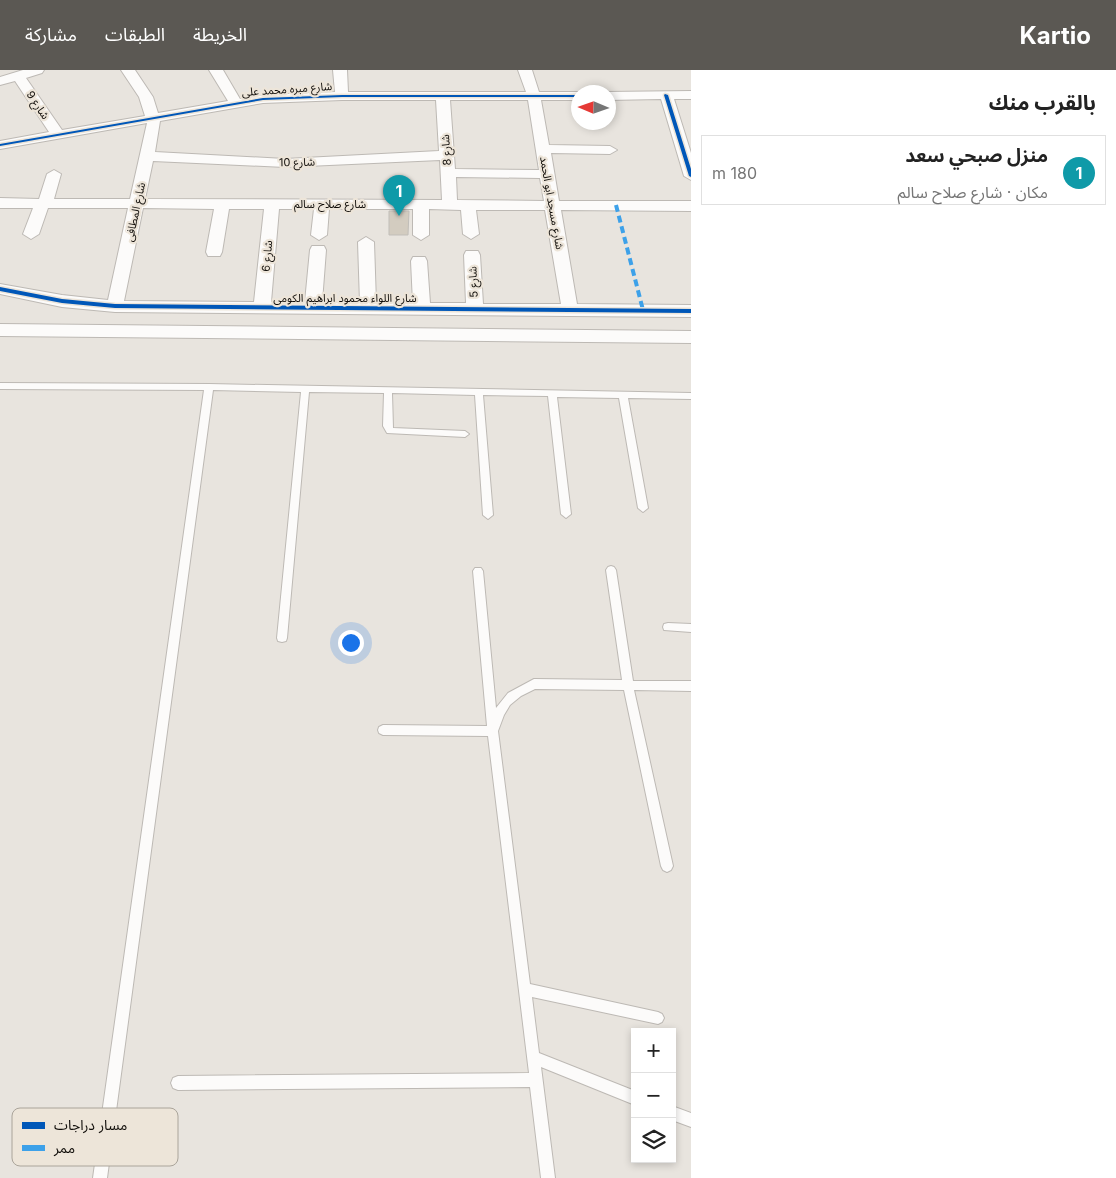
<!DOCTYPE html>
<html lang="ar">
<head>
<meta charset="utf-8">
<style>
	body { margin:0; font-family:Inter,"Noto Sans Arabic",sans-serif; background:#f6f6f6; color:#222; direction:rtl }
	.controls { position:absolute; right:15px; bottom:15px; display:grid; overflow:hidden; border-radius:0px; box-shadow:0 2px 8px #0003 }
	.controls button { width:45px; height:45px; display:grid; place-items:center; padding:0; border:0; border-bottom:1px solid #e0e0e0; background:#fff; color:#222; font:25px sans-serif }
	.compass { position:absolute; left:571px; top:15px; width:45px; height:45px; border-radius:50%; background:#fff; box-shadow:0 2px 8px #0003; rotate:272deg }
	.you { position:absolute; left:350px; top:572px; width:18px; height:18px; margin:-12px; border:4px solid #fff; border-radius:50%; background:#1a73e8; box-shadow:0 0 0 8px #1a73e833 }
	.badge { display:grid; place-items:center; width:32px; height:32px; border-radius:50%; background:#5b5853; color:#fff; font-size:16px; font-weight:700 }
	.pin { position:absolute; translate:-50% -41px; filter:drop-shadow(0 1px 2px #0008) }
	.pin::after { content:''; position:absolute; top:26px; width:18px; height:15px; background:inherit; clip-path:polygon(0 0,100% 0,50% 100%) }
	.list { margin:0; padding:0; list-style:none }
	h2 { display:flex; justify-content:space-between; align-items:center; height:65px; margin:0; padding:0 20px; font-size:21px }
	h2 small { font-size:16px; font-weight:400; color:#767676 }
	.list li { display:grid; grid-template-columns:32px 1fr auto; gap:15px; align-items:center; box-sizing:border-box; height:70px; margin:0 10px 10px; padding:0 10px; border:1px solid #e0e0e0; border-radius:0px }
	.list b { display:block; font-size:19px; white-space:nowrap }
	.list p { margin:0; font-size:16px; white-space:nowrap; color:#767676 }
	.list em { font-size:16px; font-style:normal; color:#767676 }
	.icon { flex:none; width:28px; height:28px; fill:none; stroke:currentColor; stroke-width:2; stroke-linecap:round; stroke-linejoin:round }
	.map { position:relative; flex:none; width:691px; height:1108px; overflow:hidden; direction:ltr }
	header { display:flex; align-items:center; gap:30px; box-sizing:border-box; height:70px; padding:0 25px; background:#5b5853; color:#fff }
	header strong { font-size:24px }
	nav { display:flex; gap:28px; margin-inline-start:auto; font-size:18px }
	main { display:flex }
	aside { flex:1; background:#fff }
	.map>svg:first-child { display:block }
	.building { fill:#d3ccc0; stroke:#c1beb9 }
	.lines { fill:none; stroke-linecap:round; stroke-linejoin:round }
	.service-casing { stroke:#bdb9b4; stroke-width:2 }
	.minor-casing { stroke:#bdb9b4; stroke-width:2 }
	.service { fill:#fcfbfa; fill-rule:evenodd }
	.minor { fill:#fcfbfa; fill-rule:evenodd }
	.quiet { stroke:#3da1e9; stroke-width:4; stroke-dasharray:7 4; stroke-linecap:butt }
	.cycleway-casing { stroke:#ede5d9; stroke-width:3 }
	.cycleway { fill:#0057b8; fill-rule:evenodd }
	.labels { text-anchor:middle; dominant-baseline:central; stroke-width:4.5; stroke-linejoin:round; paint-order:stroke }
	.far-street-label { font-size:11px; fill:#0f0c08; stroke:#ede5d9 }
	.key { fill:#ede5d9; stroke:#aaa49a; stroke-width:1 }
	.key-label { font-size:14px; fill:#0f0c08 }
</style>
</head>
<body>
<header>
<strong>Kartio</strong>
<nav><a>الخريطة</a><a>الطبقات</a><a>مشاركة</a></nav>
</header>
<main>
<aside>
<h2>بالقرب منك<small></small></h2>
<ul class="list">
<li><span class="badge" style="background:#0f9aa8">1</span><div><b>منزل صبحي سعد</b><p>مكان · شارع صلاح سالم</p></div><em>180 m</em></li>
</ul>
</aside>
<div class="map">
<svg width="691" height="1108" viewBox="0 0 691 1108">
	<rect width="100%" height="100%" fill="#e8e4de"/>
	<path class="building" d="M389,141h20l-1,24h-19z"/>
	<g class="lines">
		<g class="service-casing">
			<path id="service" d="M0,313l209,1 482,9v6l-63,-1 20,110 -5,4 -5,-4 -19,-110 -62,-1 14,117 -5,4 -5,-4 -13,-118 -65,-1 10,120 -5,4 -5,-4 -8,-120 -83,-2 1,35 72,3 4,3 -4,3 -78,-4 -4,-7 1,-33 -75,-1 -22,246 -1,3 -4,1 -4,-1 -1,-3 24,-246 -88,-2 -106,788h-14l111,-788 -204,-1z
				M611,496l3,1 2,3 17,111h58v10l-57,-1 39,176 -2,4 -4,2 -4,-2 -2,-4 -37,-176 -89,-1 -14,7 -11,9 -6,10 -6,16 32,253 128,28 4,2 2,4 -2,4 -4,2 -126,-27 7,56 96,38v14l-94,-38 14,111h-14l-11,-91 -352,3 -5,-2 -2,-5 2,-5 5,-2 351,-3 -41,-337 -105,-1 -4,-2 -1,-3 1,-3 4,-2 104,1 -14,-155 2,-3h6l2,3 13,137 12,-15 26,-14 88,1 -16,-110 2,-3z
				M668,553l23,1v8l-27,-2 -1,-3 1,-3z
				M672,1036l19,7v14l-19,-7z"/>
		</g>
		<g class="minor-casing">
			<path id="minor" d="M23,0h21l-2,3 -16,5 36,52 83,-14 -6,-19 -18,-27h14l18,27 5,16 70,-12 -19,-31h14l17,29 23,-4 72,-3 -2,-22h14l1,22h178l-8,-22h14l7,22h41l-2,8h-37l8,45 61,1 7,4 -7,4 -59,-1 8,48h132v10l-130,-1 16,94 114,1v12l-576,-5 -53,-5 -62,-13v-10l62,11 46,5 20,-92h-80l-9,26 -8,5 -8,-5 10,-26h-33v-10l39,1 8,-25 7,-4 7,4 -7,25h76l17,-76 -147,26v-8l49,-9 -34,-51 -15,4v-8zM342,30h94l3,51 -154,8 -130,-7 5,-31 103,-18zM450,30h78l11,70 -84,-1zM440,90l2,40 -297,-1 8,-38 132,6zM456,107l84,1 4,23 -87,-1zM143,138l71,1 -8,43 2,4h12l2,-4 7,-43h35l-10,93 -130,-1zM279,139h35l-3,26 8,5 8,-5 2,-26h84v26l8,5 8,-5v-26l32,1 2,24 8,5 8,-5 -3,-24h69l16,94h-78l-3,-49 -2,-4h-12l-2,4 2,48h-36l-3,-42 -2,-4h-12l-2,4 2,42h-37l-2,-61 -8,-5 -8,5 2,61 -38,-1 4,-52 -2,-4h-12l-2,4 -5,52h-34z
				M691,21v8h-17l17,54v27l-7,-4 -23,-77 -53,1v-8h-2z
				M0,254l691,7v12l-691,-7z"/>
		</g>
		<use href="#service" class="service"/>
		<use href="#minor" class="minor"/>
		<path class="quiet" d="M616,135l27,105"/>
		<g class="cycleway-casing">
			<path id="cycleway" d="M665,24l3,1 23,74v8l-2,-1 -25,-81z
				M342,25h236v2h-236l-79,3 -263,46v-2l263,-46z
				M0,217l62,12 53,5 576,5v4l-576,-5 -53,-5 -62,-12z"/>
		</g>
		<use href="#cycleway" class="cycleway"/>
	</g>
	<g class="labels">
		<g class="far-street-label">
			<text transform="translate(287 19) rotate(-4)">شارع مبره محمد على</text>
			<text transform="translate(38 35) rotate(56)">شارع 9</text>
			<text transform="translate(446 80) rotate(-94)">شارع 8</text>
			<text transform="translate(297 92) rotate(-1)">شارع 10</text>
			<text transform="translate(552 133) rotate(80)">شارع مسجد ابو الحمد</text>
			<text x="330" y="134">شارع صلاح سالم</text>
			<text transform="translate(135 142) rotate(-78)">شارع المطافى</text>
			<text transform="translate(267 186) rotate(-85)">شارع 6</text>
			<text transform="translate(473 212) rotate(-93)">شارع 5</text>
			<text x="345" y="228">شارع اللواء محمود ابراهيم الكومى</text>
		</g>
	</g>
	<rect x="12" y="1038" width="166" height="58" rx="8" class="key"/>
	<rect x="22" y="1052" width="23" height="7" fill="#0057b8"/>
	<rect x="22" y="1075" width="23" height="6" fill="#3da1e9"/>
	<g class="key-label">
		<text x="54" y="1060">مسار دراجات</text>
		<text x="54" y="1083">ممر</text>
	</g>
</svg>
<div class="controls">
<button>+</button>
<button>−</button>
<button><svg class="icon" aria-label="layers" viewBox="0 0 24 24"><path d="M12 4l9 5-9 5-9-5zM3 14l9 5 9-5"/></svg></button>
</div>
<svg class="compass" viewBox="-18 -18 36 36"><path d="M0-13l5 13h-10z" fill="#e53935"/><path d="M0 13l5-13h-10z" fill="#767676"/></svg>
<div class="you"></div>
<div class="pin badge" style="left:399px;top:146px;background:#0f9aa8">1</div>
</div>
</main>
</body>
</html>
